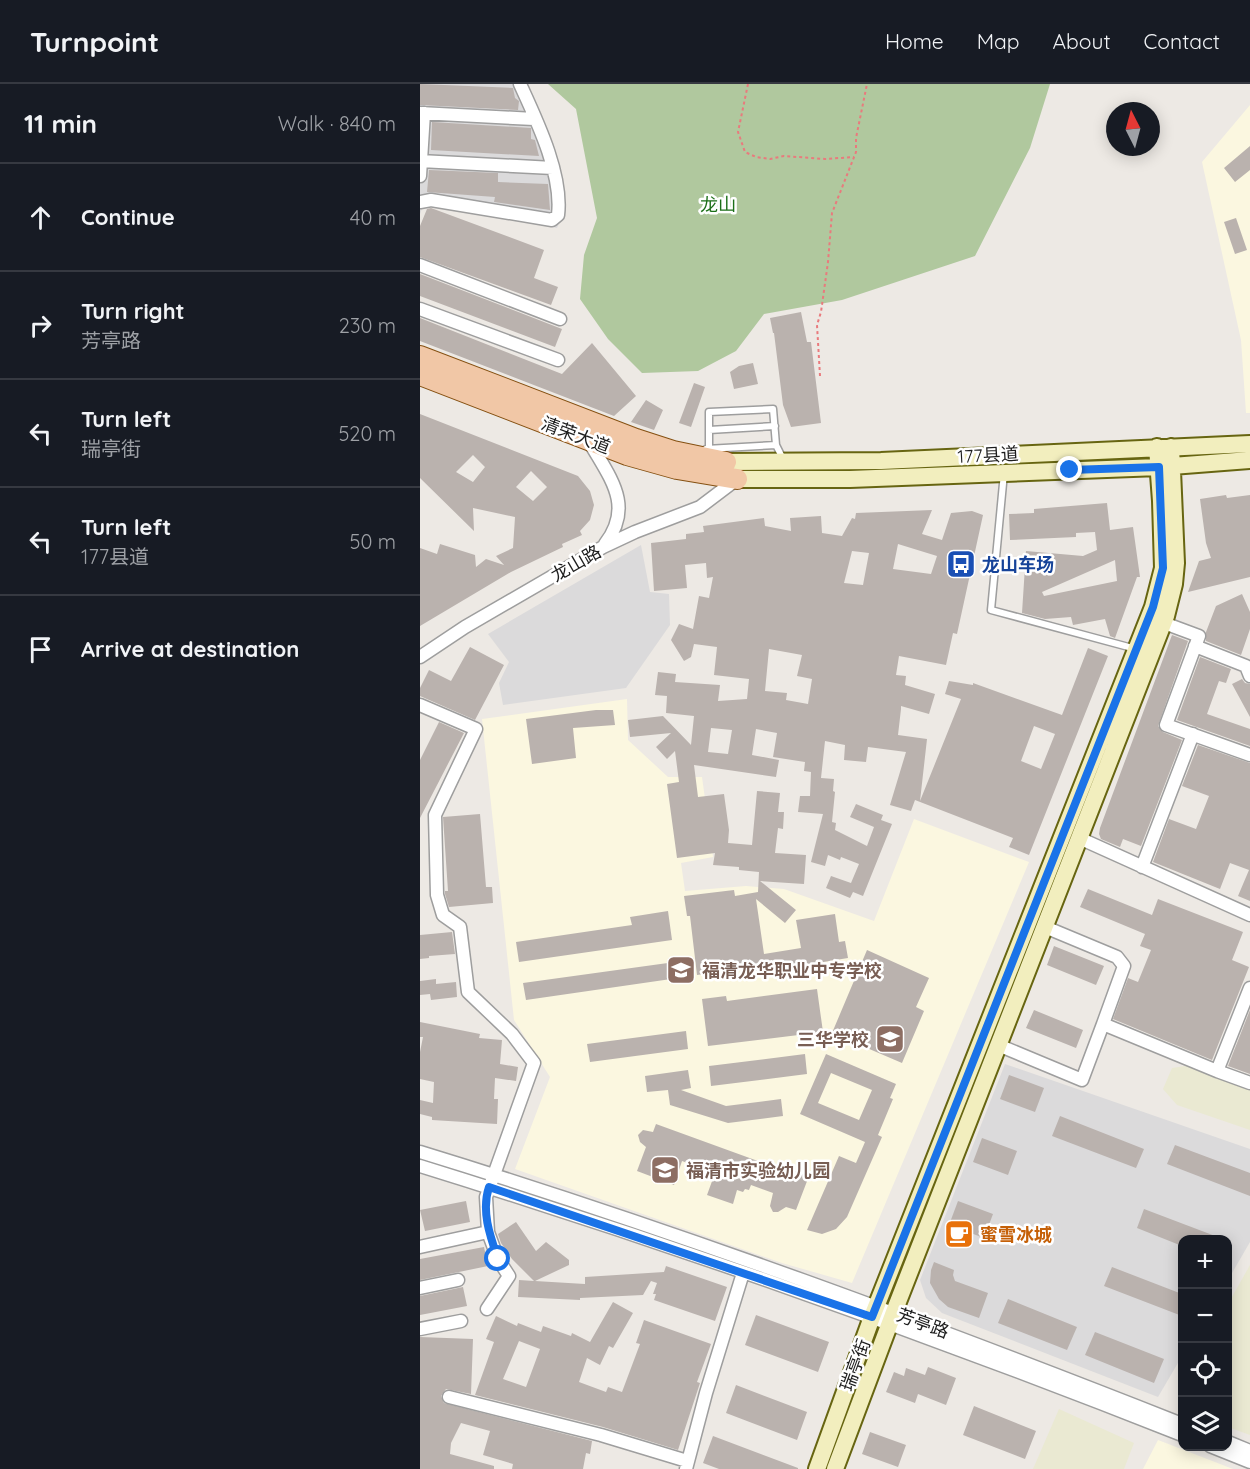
<!DOCTYPE html>
<html lang="en">
<head>
<meta charset="utf-8">
<style>
	body { margin:0; font-family:Quicksand,"Noto Sans SC",sans-serif; background:#242831; color:#f1f3f6 }
	.controls { position:absolute; right:18px; bottom:18px; display:grid; overflow:hidden; border-radius:12px; box-shadow:0 3px 15px #0003 }
	.controls button { width:54px; height:54px; display:grid; place-items:center; padding:0; border:0; border-bottom:2px solid #363941; background:#171b24; color:#f1f3f6; font:30px sans-serif }
	.compass { position:absolute; left:686px; top:18px; width:54px; height:54px; border-radius:50%; background:#171b24; box-shadow:0 3px 15px #0003; rotate:354deg }
	.stop { position:absolute; width:18px; height:18px; margin:-14px; border:4px solid #1a73e8; border-radius:50%; background:#fff }
	.stop.end { background:#1a73e8; border-color:#fff; box-shadow:0 2px 6px #0008 }
	.list { margin:0; padding:0; list-style:none }
	h2 { display:flex; justify-content:space-between; align-items:center; height:78px; margin:0; padding:0 24px; font-size:26px }
	h2 small { font-size:20px; font-weight:400; color:#9ea1a6 }
	.list li { display:grid; grid-template-columns:39px 1fr auto; gap:18px; align-items:center; box-sizing:border-box; height:108px; padding:0 24px; border-top:2px solid #363941 }
	.list b { display:block; font-size:22px; white-space:nowrap }
	.list p { margin:0; font-size:20px; white-space:nowrap; color:#9ea1a6 }
	.list em { font-size:20px; font-style:normal; color:#9ea1a6 }
	.icon { flex:none; width:33px; height:33px; fill:none; stroke:currentColor; stroke-width:2; stroke-linecap:round; stroke-linejoin:round }
	.map { position:relative; flex:none; width:830px; height:1385px; overflow:hidden }
	header { display:flex; align-items:center; gap:36px; box-sizing:border-box; height:84px; padding:0 30px; background:#171b24; border-bottom:2px solid #363941 }
	header strong { font-size:28px }
	nav { display:flex; gap:33px; margin-inline-start:auto; font-size:21px }
	main { display:flex }
	aside { flex:1; background:#171b24 }
	.map>svg:first-child { display:block }
	.residential { fill:#dbdadb }
	.education { fill:#fbf7e0 }
	.farmland { fill:#eae9d2 }
	.forest { fill:#b0c89e }
	.building { fill:#bab2ae; fill-rule:evenodd }
	.lines { fill:none; stroke-linecap:round; stroke-linejoin:round }
	.lane-casing { stroke:#9e9e9e; stroke-width:9 }
	.street-casing { stroke:#9e9e9e; stroke-width:15 }
	.secondary-casing { stroke:#676511; stroke-width:20 }
	.primary-casing { stroke:#855011; stroke-width:22 }
	.path { stroke:#e97a7d; stroke-width:2; stroke-dasharray:3 3; stroke-linecap:butt }
	.lane { stroke:#fff; stroke-width:6 }
	.street { stroke:#fff; stroke-width:12 }
	.secondary { stroke:#f2eebe; stroke-width:16 }
	.primary { stroke:#f1c7a6; stroke-width:20 }
	.route { stroke:#1a73e8; stroke-width:8 }
	.labels { text-anchor:middle; dominant-baseline:central; stroke-width:5; stroke-linejoin:round; paint-order:stroke }
	.park-label { font-size:18px; fill:#1c6f18; stroke:#fff }
	.street-label { font-size:18px; fill:#1d1d1d; stroke:#fff }
	.transit-label { font-size:18px; font-weight:bold; fill:#164399; stroke:#fff; text-anchor:start }
	.education-label { font-size:18px; font-weight:bold; fill:#785e54; stroke:#fff; text-anchor:start }
	.food-label { font-size:18px; font-weight:bold; fill:#c56008; stroke:#fff; text-anchor:start }
</style>
</head>
<body>
<header>
<strong>Turnpoint</strong>
<nav><a>Home</a><a>Map</a><a>About</a><a>Contact</a></nav>
</header>
<main>
<aside>
<h2>11 min<small>Walk · 840 m</small></h2>
<ul class="list">
<li><svg class="icon" aria-label="ahead" viewBox="0 0 24 24"><path d="M12 20V5M6 11l6-6 6 6"/></svg><div><b>Continue</b></div><em>40 m</em></li>
<li><svg class="icon" aria-label="right" viewBox="0 0 24 24"><path d="M7 20v-9h11M14 6l5 5-5 5"/></svg><div><b>Turn right</b><p>芳亭路</p></div><em>230 m</em></li>
<li><svg class="icon" aria-label="left" viewBox="0 0 24 24"><path d="M17 20v-9H6M10 6l-5 5 5 5"/></svg><div><b>Turn left</b><p>瑞亭街</p></div><em>520 m</em></li>
<li><svg class="icon" aria-label="left" viewBox="0 0 24 24"><path d="M17 20v-9H6M10 6l-5 5 5 5"/></svg><div><b>Turn left</b><p>177县道</p></div><em>50 m</em></li>
<li><svg class="icon" aria-label="arrive" viewBox="0 0 24 24"><path d="M6 21V4h12l-3 4 3 4H6"/></svg><div><b>Arrive at destination</b></div></li>
</ul>
</aside>
<div class="map">
<svg width="830" height="1385" viewBox="0 0 830 1385">
	<rect width="100%" height="100%" fill="#ede9e4"/>
	<path class="residential" d="M0,0h104l31,78 9,29 -1,23 -6,14 -127,-24 -7,2 -3,8z
		M221,461l9,47 19,2 1,31 -44,63 -123,17 -4,-22 10,-21 -21,-28z
		M585,980l245,85v93l-22,38v-40h-46v116l-24,41 -216,-84 -16,-15 -6,-18z"/>
	<path class="education" d="M830,21v308h-4l-5,-73 -39,-178z
		M207,615l1,41 40,37h34l11,80 -32,6 4,28 61,-5 38,3 90,32 40,-102 115,43 -177,421 -70,-20 -267,-94 35,-92 -36,-57 -32,-301z
		M738,1356l75,29h-90z"/>
	<path class="farmland" d="M772,981l58,22v43l-73,-25 -14,-16 9,-21z
		M830,1181v170l-22,-8v-123z
		M639,1325l75,34 -10,26h-91z"/>
	<path class="forest" d="M128,0h502l-20,64 -55,108 -133,44 -78,14 -28,37 -38,20 -56,2 -34,-34 -28,-40 4,-44 13,-37 -21,-109z"/>
	<path class="building" d="M0,0l93,4 2,10 4,3 -1,9 -98,-5z
		M12,38l99,6v11l4,1 4,16 -108,-6z
		M830,62v24l-15,12 -11,-14z
		M9,86l69,3v9l50,2 2,26 -56,-8 1,-5 -68,-5z
		M11,124l113,42 -10,28 24,9 -7,18 -131,-48v-31l7,-17z
		M816,134l11,32 -12,4 -11,-32z
		M0,190l142,55 -7,18 -135,-51z
		M381,228l6,30h4l10,81 -30,4 -8,-22 -9,-72h-1l-3,-15z
		M0,234l142,56 30,-31 44,53 -22,20 -194,-75z
		M333,279l5,21 -24,5 -4,-17 9,-6z
		M274,299l11,4 -14,40 -12,-4z
		M226,316l17,10 -9,20 -23,-8z
		M0,330l158,62 12,15 4,14 -4,15 -10,11 2,4 -20,9 1,3 -52,25 -91,54v-78l17,6 3,-10 35,11 1,12 10,-8 18,6 -8,-9 17,-8 2,-31 -42,-9 1,23 -54,-53zM53,371l12,12 -12,15 -17,-10zM111,387l16,16 -14,14 -17,-14z
		M806,411l1,3 23,-3v82l-62,15 11,-31 12,-3 -5,-15 -6,-44z
		M687,419l3,27 23,-3 7,50h-3l-22,61 -5,-2 -5,-17 -32,6 -2,-8 -26,2 -23,-6 4,-62 57,5 14,-6 -2,-18 -19,1v4l-66,3 -1,-26 25,-1v-4zM695,476l2,21 -73,15 -2,-4z
		M512,426l-10,24 20,6 9,-27 21,-2 11,4 -26,119 -4,-1 -7,32 -47,-9 -3,19 10,1 -1,9 30,9 -6,20 -28,-8v3l-3,26 29,4 -7,62 41,-102 -16,-5 4,-13 24,4v-2l89,32 26,-67 20,8 -79,199 -20,-8 4,-9 -98,-38 -4,11 -21,-6 16,-53 -38,-5 -2,15 -22,-2 1,-15 -20,-4 -4,37 13,1 -1,12 2,1 -3,30 4,1 -1,7 32,16 7,-19 -24,-10 6,-13 27,11 -2,5 11,4 -29,72 -10,-4 -3,6 -24,-10 5,-12 20,7 8,-19 -18,-7 -1,3 -12,-5 -3,11 -14,-4 12,-48 -25,-2 2,-16h10l1,-24 -7,-1 1,-9 -32,-5 4,-24 -21,-4 -4,26 27,5 -3,17 -82,-12 4,32 26,-3 5,36 -1,13 24,2 5,-54 23,2 -2,19h6l-1,17 -5,-1 -3,25 31,2 -2,29 -44,-3 36,29 -11,13 -29,-24 8,55 37,-6 -5,-28 39,-6 4,28 6,-1 3,17 -99,16v-6l-52,7 -7,-59h-3l-3,-20 50,-6 1,6 23,-4 1,-20 -20,-2v-3l-26,-2 2,-12 -38,5 -10,-74 12,-2 -4,-31 -8,8 -11,-12 15,-14 -41,4 -2,-17 35,-4 28,29 3,-29 -28,-3 1,-17 -12,-1 3,-23 18,2 -1,8 45,3 -2,16 29,-2 2,-20 -35,-4 3,-28 -23,-3 -3,13 -7,4 -13,-21 8,-16 14,5 6,-33 10,2 4,-21 -6,1 -1,-15 -21,2 2,23 -33,3 -3,-48 35,-4v-5l18,-2 -1,-6 61,-8 1,8 26,5 -1,-13 31,-2 1,17 20,3 10,-18 3,1 1,-6zM478,460l39,12 -6,18 -38,-5zM432,467l17,2 -6,32 -19,-2zM349,565l33,6 -5,21 15,3 -4,25 -22,-4 1,-7 -22,-2zM614,642l21,8 -14,35 -20,-8zM291,644l21,2 -4,24 -20,-2z
		M822,510l8,18v17l-9,26 -35,-14v-9l10,-26z
		M752,551l16,6 -30,85 5,6 19,8 -41,106 -18,-7 -3,8 -19,-8 -2,-5 1,-6z
		M50,563l34,18 -29,55 -55,-24v-8l9,-18 22,11z
		M780,573l31,12 -5,14 -7,-2 -12,33 43,15v17l-73,-26z
		M822,595l3,4 5,1v33l-18,-33z
		M176,626h17l2,15 -42,3 3,30 -44,6 -6,-45z
		M19,638l25,11 -44,85v-58z
		M778,661l52,18v138l-12,-5 11,-26 -19,-7 -10,26 -67,-27 16,-43 27,10 13,-33 -27,-10z
		M60,730l6,73h6l1,16 -44,4 -4,-13v-3h3l-5,-74z
		M668,805l64,26 6,-16 85,33 -11,28 17,7 -37,93 -99,-41 15,-41 10,4 13,-32 -11,-4 5,-12 -65,-27z
		M248,827l4,29 -153,22 -3,-20 116,-17 -2,-8z
		M32,848l3,22 -26,2v2l-9,1v-24z
		M634,862l50,20 -8,19 -49,-20z
		M447,866l62,28 -13,29 8,4 -22,52 -70,-30z
		M255,878l3,16 -152,22 -3,-17z
		M16,895v5l20,-2 1,15 -26,3 -1,-6 -10,1v-14z
		M397,905l6,43 -115,14 -6,-47 24,-3 1,5z
		M614,926l49,20 -7,18 -50,-20z
		M830,926v64l-22,-8z
		M0,938l60,12 -1,4 23,2 -2,24 18,3 -2,14 -21,-3 -1,21h4l-1,25 -65,-4v-3l-12,-3v-14l13,3 1,-21 -14,-3v-27l3,-15h-3z
		M266,947l2,18 -98,13 -3,-18z
		M385,970l2,20 -96,12 -2,-20z
		M406,970l70,30 -6,14 3,1 -15,36 4,2 -35,80 -11,12 -14,5 -15,-4 32,-74 17,7 9,-21 -65,-28zM411,989l41,17 -13,30 -41,-17z
		M268,986l3,18 -10,2 45,16 55,-7 2,17 -55,7 -58,-18 -2,-15 -21,2 -2,-16z
		M589,991l35,13 -9,24 -35,-13z
		M640,1032l84,33 -8,19 -84,-32z
		M236,1040l113,41 1,-3 39,14 -13,34 -10,-3 -8,5h-5l-3,-6 3,-13 -22,-8 -2,5 -4,-1 -2,3 -6,-2 -4,14 -26,-9 8,-22 -33,-12 -8,24 -37,-14 9,-24 -6,-5 -2,-7 5,-5 10,2z
		M562,1054l35,13 -9,24 -35,-13z
		M755,1061l75,28v23l-83,-32z
		M46,1117l4,21 -45,9 -5,-21z
		M538,1117l35,13 -9,24 -35,-13z
		M724,1125l79,30h-41v7l-45,-18z
		M96,1138l20,29 10,-9 23,18v5l-34,16 50,3v-7l79,-5 2,-6 61,21 -12,34 -61,-21 2,-6h-3l4,-11 -6,-2 -8,14 -63,3v2l-62,-3 1,-17 15,1 -22,-22 -11,-16 -3,-9z
		M64,1163l4,19 -68,14v-21z
		M514,1178l20,8 -1,5 2,6 33,12 -9,25 -31,-11 -9,-8 -9,-16 1,-13z
		M692,1183l70,27v22l-78,-30z
		M43,1203l4,19 -47,9v-19z
		M588,1215l69,28 -10,23 -69,-27z
		M193,1218l20,11 -20,35 -4,-2 -9,19 -13,-7 -8,24 27,10 2,-5 14,5 18,-48 -4,-1 8,-23 67,24 -14,38 3,1 -22,67 -75,-23 -128,-32 19,-53 -8,-3 10,-23 21,10 1,-3 23,9 2,-6 28,10 1,-3 18,9zM99,1257l21,8 -14,38 -23,-8z
		M336,1231l73,27 -11,30 -73,-27z
		M675,1248l69,27 -10,24 -69,-28z
		M0,1253l53,2 -2,55 -25,-5 -5,7 3,7 148,38 -2,13 -4,-1 -3,16h-71l1,-5 -30,-9 7,-24 -29,-8 -10,20 -1,11 44,12v3h-74z
		M508,1283l28,11 -10,27 -28,-11 -3,9 -29,-11 8,-20 10,4 2,-8 19,7z
		M316,1301l71,27 -10,28 -71,-27z
		M554,1322l62,25 -11,28 -62,-24z
		M450,1348l36,13 -8,22 -36,-13z
		M293,1352l85,32v1h-79l-16,-6z"/>
	<g class="lines">
		<g class="lane-casing">
			<path id="lane" d="M289,346l66,-4
				M286,365l70,-4 7,14
				M289,366v-38l64,-3 3,36
				M584,389l-13,137 145,39"/>
		</g>
		<g class="street-casing">
			<path id="street" d="M0,29l114,6
				M0,77l133,7
				M0,92l4,-63
				M0,118l11,-2 121,20 6,-5c5,-40 -21,-94 -38,-131
				M0,181l140,54
				M0,225l138,51
				M169,357c20,36 46,64 16,103
				M744,539l35,13 -33,89 84,30
				M775,562l51,20 4,10
				M0,573l45,-30 138,-80 32,-15 65,-25 37,-28
				M0,621l56,24 -41,86 2,80 6,20 17,12 8,65 44,42 22,29 -48,134 2,35 10,27 11,17 -22,33
				M659,754l171,77
				M722,783l51,-133
				M625,843l72,30 7,9 -21,58
				M830,904l-33,83 33,12
				M578,961l84,35 21,-56 114,47
				M0,1068c258,79 511,173 762,272
				M0,1082c258,80 512,170 762,269
				M0,1163l68,-15
				M0,1204l38,-8
				M0,1245l41,-8
				M29,1313l152,38 86,26
				M808,1358l22,9
				M790,1362l40,16
				M266,1385l20,-76 37,-120"/>
		</g>
		<g class="secondary-casing">
			<path id="secondary" d="M306,378l155,-1 369,-17
				M317,395h113l309,-12 91,-7
				M397,1385l55,-152 281,-710 10,-39 -2,-67 -4,-54
				M415,1385l59,-157 272,-696 8,-32 2,-21 -5,-116"/>
		</g>
		<g class="primary-casing">
			<path id="primary" d="M0,272l216,83 37,12 53,11
				M0,291l207,80 50,14 60,10"/>
		</g>
		<path class="path" d="M328,0l-10,48 7,20 11,5 14,2 14,-3 41,3 29,-2
			M400,292l-3,-51 4,-13 7,-50 4,-49 24,-61v-14l11,-54"/>
		<use href="#lane" class="lane"/>
		<use href="#street" class="street"/>
		<use href="#secondary" class="secondary"/>
		<use href="#primary" class="primary"/>
	</g>
	<g class="lines">
		<path class="route" d="M78,1175c-8,-23 -17,-48 -9,-72l383,130 281,-710 10,-39 -4,-101 -89,3"/>
	</g>
	<defs>
		<g id="bus-square" transform="scale(1.5)"><rect x="-9" y="-9" width="18" height="18" rx="4" fill="#1a4fb4" stroke="#fff"/><path d="M-5-6H5V4H4V6H2V4H-2V6H-4V4H-5ZM-3.5-4V0h7V-4ZM-3.5 1.2v1.5H-2V1.2ZM2 1.2v1.5H3.5V1.2Z" fill="#fff"/></g>
		<g id="school-square" transform="scale(1.5)"><rect x="-9" y="-9" width="18" height="18" rx="4" fill="#8d6e63" stroke="#fff"/><path d="M0-5L7-2L0 1L-7-2ZM-4 1L0 2.5L4 1V4Q0 6-4 4Z" fill="#fff"/></g>
		<g id="cafe-square" transform="scale(1.5)"><rect x="-9" y="-9" width="18" height="18" rx="4" fill="#e8710a" stroke="#fff"/><path d="M-5.5-4.5H6V0H3Q3 3.5 0 3.5H-2.5Q-5.5 3.5-5.5 0ZM3-3.2v2h1.7v-2ZM-6 4.5H4V6H-6Z" fill="#fff"/></g>
	</defs>
	<g fill-rule="evenodd">
		<use href="#bus-square" x="541" y="480"/>
		<use href="#school-square" x="261" y="886"/>
		<use href="#school-square" x="470" y="955"/>
		<use href="#school-square" x="245" y="1086"/>
		<use href="#cafe-square" x="539" y="1150"/>
	</g>
	<g class="labels">
		<g class="park-label">
			<text x="298" y="120">龙山</text>
		</g>
		<g class="street-label">
			<text transform="translate(156 351) rotate(21)">清荣大道</text>
			<text transform="translate(568 371) rotate(-3)">177县道</text>
			<text transform="translate(156 479) rotate(-30)">龙山路</text>
			<text transform="translate(503 1239) rotate(20)">芳亭路</text>
			<text transform="translate(435 1281) rotate(-70)">瑞亭街</text>
		</g>
		<g class="transit-label">
			<text x="562" y="480">龙山车场</text>
		</g>
		<g class="education-label">
			<text x="282" y="886">福清龙华职业中专学校</text>
			<text x="449" y="955" text-anchor="end">三华学校</text>
			<text x="266" y="1086">福清市实验幼儿园</text>
		</g>
		<g class="food-label">
			<text x="560" y="1150">蜜雪冰城</text>
		</g>
	</g>
</svg>
<div class="controls">
<button>+</button>
<button>−</button>
<button><svg class="icon" aria-label="locate" viewBox="0 0 24 24"><circle cx="12" cy="12" r="6"/><path d="M12 2v4M12 18v4M2 12h4M18 12h4"/></svg></button>
<button><svg class="icon" aria-label="layers" viewBox="0 0 24 24"><path d="M12 4l9 5-9 5-9-5zM3 14l9 5 9-5"/></svg></button>
</div>
<svg class="compass" viewBox="-18 -18 36 36"><path d="M0-13l5 13h-10z" fill="#e53935"/><path d="M0 13l5-13h-10z" fill="#9ea1a6"/></svg>
<div class="stop" style="left:78px;top:1175px"></div>
<div class="stop end" style="left:650px;top:386px"></div>
</div>
</main>
</body>
</html>
